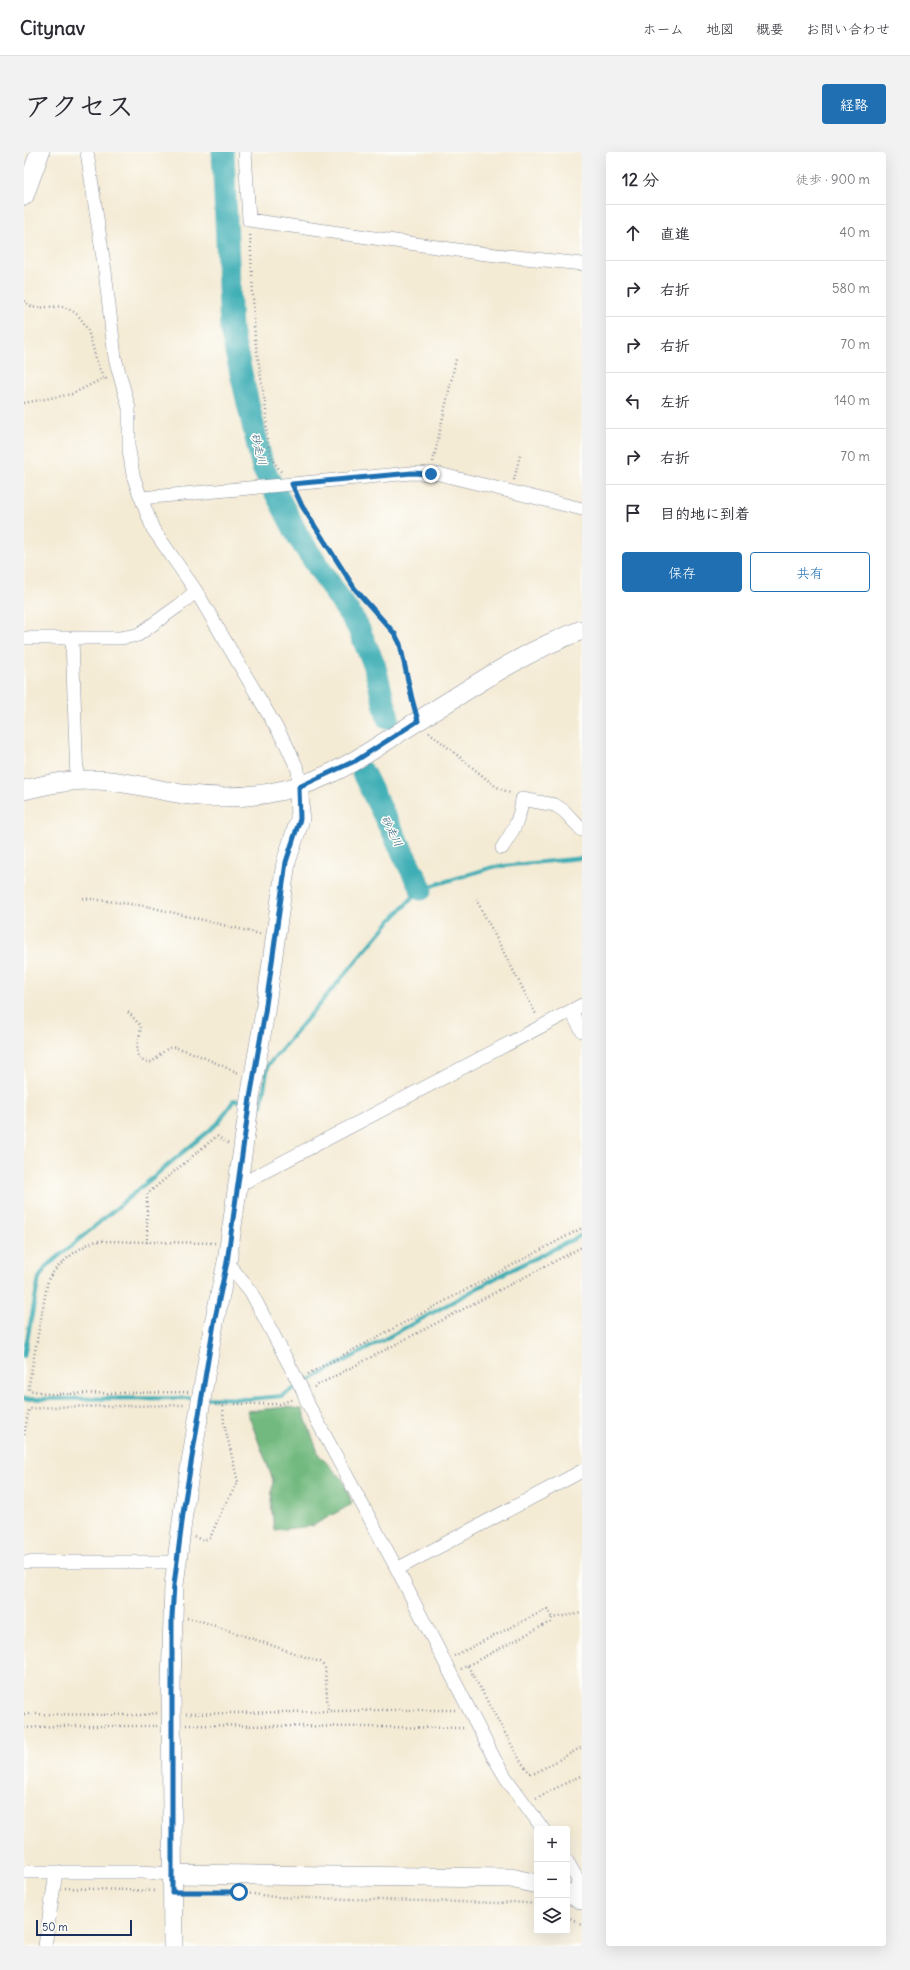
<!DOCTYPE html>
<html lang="ja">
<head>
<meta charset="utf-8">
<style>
	body { margin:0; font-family:Delius,"Klee One",sans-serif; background:#f2f2f3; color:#2b2b33 }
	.controls { position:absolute; right:12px; bottom:12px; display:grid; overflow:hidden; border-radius:4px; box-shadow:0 4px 16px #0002 }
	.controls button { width:36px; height:36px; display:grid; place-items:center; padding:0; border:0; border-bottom:1px solid #e1e1e2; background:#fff; color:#2b2b33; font:20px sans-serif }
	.scale { position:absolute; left:12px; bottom:10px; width:96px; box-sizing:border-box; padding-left:4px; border:2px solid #1b2f5e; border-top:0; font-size:11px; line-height:14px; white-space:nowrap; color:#1b2f5e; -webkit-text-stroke:3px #fdfcf7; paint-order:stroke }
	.stop { position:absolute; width:12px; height:12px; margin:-9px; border:3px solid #1f6fb2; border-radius:50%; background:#fff }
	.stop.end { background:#1f6fb2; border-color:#fff; box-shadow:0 1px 4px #0008 }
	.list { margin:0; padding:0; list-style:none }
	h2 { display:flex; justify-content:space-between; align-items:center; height:52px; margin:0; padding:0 16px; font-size:17px }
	h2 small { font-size:13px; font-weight:400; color:#7c7c81 }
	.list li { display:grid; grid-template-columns:26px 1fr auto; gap:12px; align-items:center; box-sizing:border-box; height:56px; padding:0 16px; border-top:1px solid #e1e1e2 }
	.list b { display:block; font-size:15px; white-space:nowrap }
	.list em { font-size:13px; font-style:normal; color:#7c7c81 }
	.actions { display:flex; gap:8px; padding:12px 16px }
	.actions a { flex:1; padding:9px 0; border:1px solid #1f6fb2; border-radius:4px; text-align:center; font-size:14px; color:#1f6fb2 }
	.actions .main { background:#1f6fb2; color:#fff }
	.icon { flex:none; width:22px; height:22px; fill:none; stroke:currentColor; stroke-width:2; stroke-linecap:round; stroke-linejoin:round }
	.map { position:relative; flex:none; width:558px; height:1794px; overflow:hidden; border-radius:4px }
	header { display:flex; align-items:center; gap:24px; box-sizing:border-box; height:56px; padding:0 20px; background:#fff; border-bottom:1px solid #e1e1e2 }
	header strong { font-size:19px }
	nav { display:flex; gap:22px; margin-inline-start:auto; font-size:14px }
	.intro { display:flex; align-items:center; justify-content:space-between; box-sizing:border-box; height:96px; padding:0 24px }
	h1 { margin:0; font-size:28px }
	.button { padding:10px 18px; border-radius:4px; background:#1f6fb2; color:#fff; font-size:14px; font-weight:700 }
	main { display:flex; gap:24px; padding:0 24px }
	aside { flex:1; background:#fff; border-radius:4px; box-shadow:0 4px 16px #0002 }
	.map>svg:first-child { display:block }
	.forest { fill:#72b97f; stroke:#46746e }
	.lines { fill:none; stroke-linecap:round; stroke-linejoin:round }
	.stream { stroke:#3daeb5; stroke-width:4 }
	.river { stroke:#3daeb5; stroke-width:23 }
	.street-casing { stroke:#888d9a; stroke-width:14 }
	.secondary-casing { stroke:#888d9a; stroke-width:20 }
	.path { stroke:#888d9a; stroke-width:2.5; stroke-dasharray:1 3; stroke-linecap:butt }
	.street { stroke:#fff; stroke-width:13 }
	.secondary { stroke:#fff; stroke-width:19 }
	.route { stroke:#1f6fb2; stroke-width:5 }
	.labels { text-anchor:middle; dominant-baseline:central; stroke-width:3; stroke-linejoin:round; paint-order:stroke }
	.water-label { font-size:11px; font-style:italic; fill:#275b7c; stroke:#fdfcf7 }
</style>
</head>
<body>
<header>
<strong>Citynav</strong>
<nav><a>ホーム</a><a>地図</a><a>概要</a><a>お問い合わせ</a></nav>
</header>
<div class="intro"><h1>アクセス</h1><a class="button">経路</a></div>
<main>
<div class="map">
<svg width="558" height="1794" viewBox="0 0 558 1794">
	<rect width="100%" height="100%" fill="#fdfcf7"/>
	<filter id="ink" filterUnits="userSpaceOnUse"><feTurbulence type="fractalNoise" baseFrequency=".025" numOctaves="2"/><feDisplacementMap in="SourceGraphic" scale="8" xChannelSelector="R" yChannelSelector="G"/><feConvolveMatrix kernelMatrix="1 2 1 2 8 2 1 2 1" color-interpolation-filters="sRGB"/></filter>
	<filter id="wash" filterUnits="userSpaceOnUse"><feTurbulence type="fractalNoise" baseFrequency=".012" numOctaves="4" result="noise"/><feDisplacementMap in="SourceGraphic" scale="16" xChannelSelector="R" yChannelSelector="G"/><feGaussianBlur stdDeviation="0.9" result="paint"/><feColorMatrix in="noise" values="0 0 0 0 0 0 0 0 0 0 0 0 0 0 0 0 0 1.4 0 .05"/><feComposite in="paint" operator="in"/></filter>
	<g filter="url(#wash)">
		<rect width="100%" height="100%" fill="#f4ebd5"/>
		<path class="forest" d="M263,1255l15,2 17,46 24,25 9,24 -40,22 -38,4 -3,-28 2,-22 -26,-69z"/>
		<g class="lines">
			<path class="stream" d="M230,953l7,2 7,-42 121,-143 32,-33 72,-22 89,-9
				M0,1204l15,-78 7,-11 172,-144 16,-23 10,2
				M183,1246l42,1 32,-3 224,-123 77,-38
				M0,1247l172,-1"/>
			<path class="river" d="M199,0l8,178 32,138 36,70 58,87 17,39 14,54
				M339,621l58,116"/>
		</g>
	</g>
	<g filter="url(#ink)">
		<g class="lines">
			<g class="street-casing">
				<path id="street" d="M63,0l18,119 10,87 14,50v42l4,25 5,15 15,39 43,62 90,153 12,26 1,17
					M221,0l4,68 229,33 104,11
					M117,346l270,-25 28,1 143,35
					M0,486h96l18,-3 43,-31 15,-13
					M48,486l5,142
					M478,696c11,-17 18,-28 20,-49l33,6 9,6 18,19
					M547,859l11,20
					M214,1027l9,2 335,-176
					M203,1110l24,30 51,97 6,15 89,165 97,189 12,20 37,51
					M0,1410h153
					M373,1417l185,-98
					M543,1709l11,19 -2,17
					M0,1720h117l31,2
					M21,1794l11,-74"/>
			</g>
			<g class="secondary-casing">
				<path id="secondary" d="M0,44l16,-44
					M0,638c23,-6 47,-11 72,-10 29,1 57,9 86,14 34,5 69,4 102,-4 42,-9 81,-35 116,-58 59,-36 117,-78 182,-102
					M148,1722l339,4 26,6
					M543,1741l15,7
					M149,1794l-2,-262 3,-99 10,-79 18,-112 12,-71 13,-61 23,-164 15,-86 21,-150 14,-43 -1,-32"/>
			</g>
			<path class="path" d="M226,79l5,108 11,71 1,32 6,19 9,12
				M0,149l8,6c10,2 21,-2 31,0 36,10 25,60 46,74
				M0,251l48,-9 32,-16
				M409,310l23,-103
				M490,328l6,-25
				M273,343l20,35 11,15 27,44 40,45 5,10 14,62
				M405,580l66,54 17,8
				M59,746l63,8 114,28
				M452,747l61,117
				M104,860l13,14c-1,14 -13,37 11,36 5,-4 11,-11 17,-14 12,-4 55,20 70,25
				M123,1091v-49l70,-58 12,8
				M284,1222l274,-146
				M290,1235l268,-140
				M164,1240l-139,2 -20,-4v-6l19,-104c7,-14 35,-37 50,-39l117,2
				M191,1252h65l13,-5
				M0,1283l5,-26 24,-2 133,-2
				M170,1385l9,3 7,-2 13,-30 15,-26 -14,-59 -1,-19
				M163,1466l14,3 119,41 5,5 3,44
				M430,1504l93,-47 5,9
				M444,1514l53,96 9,11h5l47,-26
				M437,1517l89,-47 2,-4 30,-5
				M0,1562l118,1 15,-2
				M162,1562l200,-4h71
				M162,1573l279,3
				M0,1576l32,-2h101
				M512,1646l46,-23
				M41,1736l92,3
				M162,1740h53l36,5 222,6 17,-1 23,2
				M543,1764l15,9"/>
			<use href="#street" class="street"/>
			<use href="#secondary" class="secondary"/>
		</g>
	</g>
	<g class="lines" filter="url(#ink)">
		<path class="route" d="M215,1740h-67v-275l2,-32 10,-79 30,-183 13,-61 23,-164 15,-86 21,-150 14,-43 -1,-32 58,-27 61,-39 -6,-22 -12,-55 -5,-10 -40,-45 -53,-83 -10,-22 120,-11 19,1"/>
	</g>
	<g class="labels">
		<g class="water-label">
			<text transform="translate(235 297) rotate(76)">砂走川</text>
			<text transform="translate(368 679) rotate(63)">砂走川</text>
		</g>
	</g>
</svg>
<div class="controls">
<button>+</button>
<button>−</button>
<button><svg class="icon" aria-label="layers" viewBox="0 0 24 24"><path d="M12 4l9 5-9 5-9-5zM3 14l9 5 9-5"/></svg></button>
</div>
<div class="scale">50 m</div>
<div class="stop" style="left:215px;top:1740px"></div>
<div class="stop end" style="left:407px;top:322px"></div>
</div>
<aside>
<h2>12 分<small>徒歩 · 900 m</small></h2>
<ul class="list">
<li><svg class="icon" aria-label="ahead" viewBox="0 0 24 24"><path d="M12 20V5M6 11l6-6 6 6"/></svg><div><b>直進</b></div><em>40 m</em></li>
<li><svg class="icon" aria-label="right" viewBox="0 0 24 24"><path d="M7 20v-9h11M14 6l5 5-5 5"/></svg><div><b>右折</b></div><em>580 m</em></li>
<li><svg class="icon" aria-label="right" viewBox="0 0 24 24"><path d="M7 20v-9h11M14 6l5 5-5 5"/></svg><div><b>右折</b></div><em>70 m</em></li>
<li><svg class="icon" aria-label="left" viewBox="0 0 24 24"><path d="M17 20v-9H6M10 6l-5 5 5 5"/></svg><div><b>左折</b></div><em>140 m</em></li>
<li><svg class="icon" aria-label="right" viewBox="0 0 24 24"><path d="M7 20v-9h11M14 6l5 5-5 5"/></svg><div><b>右折</b></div><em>70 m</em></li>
<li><svg class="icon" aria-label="arrive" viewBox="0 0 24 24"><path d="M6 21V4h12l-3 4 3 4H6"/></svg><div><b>目的地に到着</b></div></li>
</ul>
<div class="actions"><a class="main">保存</a><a>共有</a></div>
</aside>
</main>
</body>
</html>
